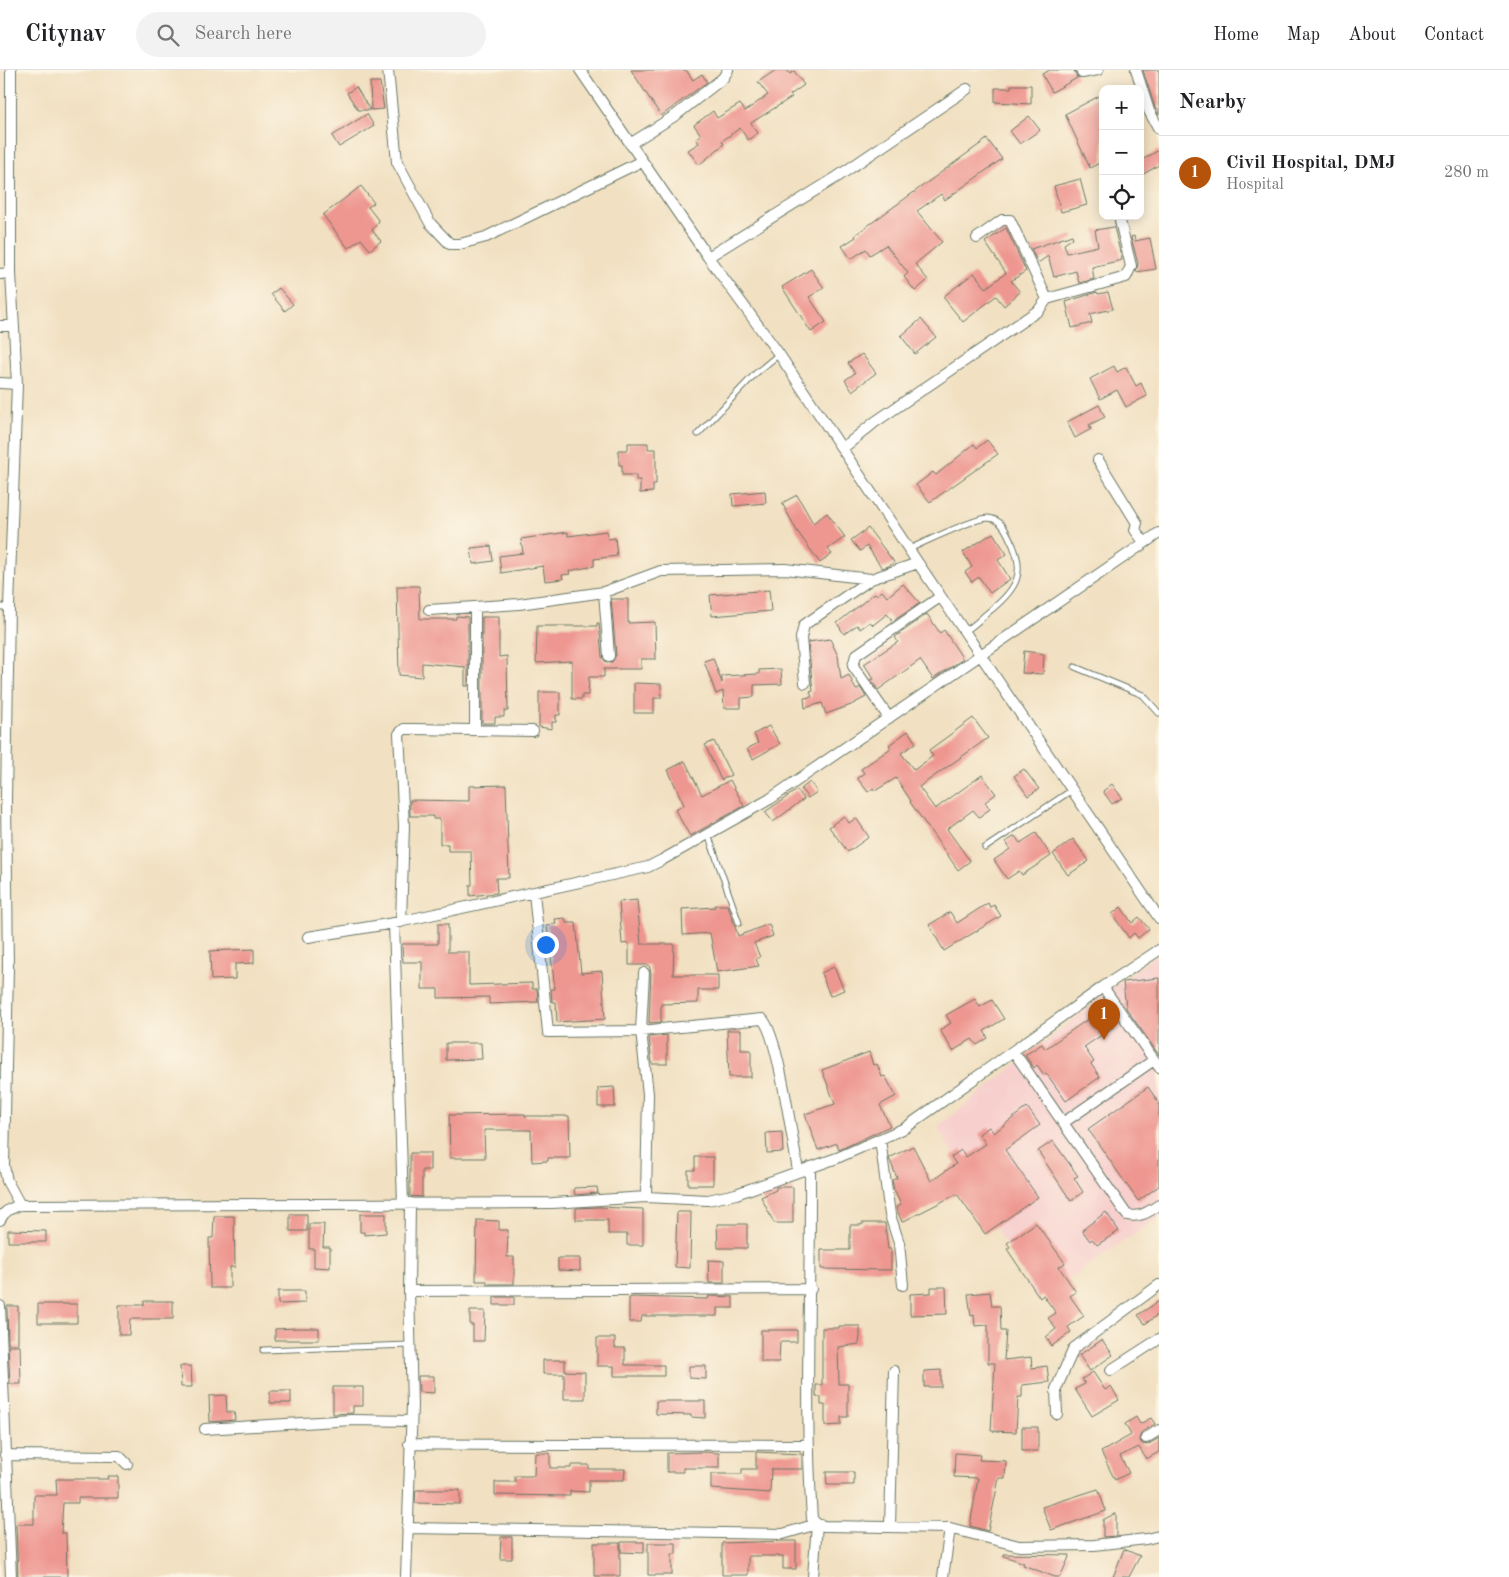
<!DOCTYPE html>
<html lang="en">
<head>
<meta charset="utf-8">
<style>
	body { margin:0; font-family:"Old Standard TT",serif; background:#f2f2f2; color:#202124 }
	.controls { position:absolute; right:15px; top:15px; display:grid; overflow:hidden; border-radius:10px; box-shadow:0 2px 12px #0003 }
	.controls button { width:45px; height:45px; display:grid; place-items:center; padding:0; border:0; border-bottom:1px solid #e0e0e0; background:#fff; color:#202124; font:25px sans-serif }
	.you { position:absolute; left:545px; top:874px; width:18px; height:18px; margin:-12px; border:4px solid #fff; border-radius:50%; background:#1a73e8; box-shadow:0 0 0 8px #1a73e833 }
	.badge { display:grid; place-items:center; width:32px; height:32px; border-radius:50%; background:#b45309; color:#fff; font-size:16px; font-weight:700 }
	.pin { position:absolute; translate:-50% -41px; filter:drop-shadow(0 1px 2px #0008) }
	.pin::after { content:''; position:absolute; top:26px; width:18px; height:15px; background:inherit; clip-path:polygon(0 0,100% 0,50% 100%) }
	.list { margin:0; padding:0; list-style:none }
	h2 { display:flex; justify-content:space-between; align-items:center; height:65px; margin:0; padding:0 20px; font-size:21px }
	h2 small { font-size:16px; font-weight:400; color:#757577 }
	.list li { display:grid; grid-template-columns:32px 1fr auto; gap:15px; align-items:center; box-sizing:border-box; height:75px; padding:0 20px; border-top:1px solid #e0e0e0 }
	.list b { display:block; font-size:19px; white-space:nowrap }
	.list p { margin:0; font-size:16px; white-space:nowrap; color:#757577 }
	.list em { font-size:16px; font-style:normal; color:#757577 }
	.icon { flex:none; width:28px; height:28px; fill:none; stroke:currentColor; stroke-width:2; stroke-linecap:round; stroke-linejoin:round }
	.map { position:relative; flex:none; width:1159px; height:1507px; overflow:hidden }
	header { display:flex; align-items:center; gap:30px; box-sizing:border-box; height:70px; padding:0 25px; background:#fff; border-bottom:1px solid #e0e0e0 }
	header strong { font-size:24px }
	nav { display:flex; gap:28px; margin-inline-start:auto; font-size:18px }
	.search { width:350px; height:45px; background:#f2f2f2; display:flex; align-items:center; gap:12px; box-sizing:border-box; padding:0 18px; border-radius:28px; color:#757577; font-size:19px }
	main { display:flex }
	aside { flex:1; background:#fff }
	.map>svg:first-child { display:block }
	.built { fill:#f7d0ce }
	.building { fill:#ee9690 }
	.lines { fill:none; stroke-linecap:round; stroke-linejoin:round }
	.service-casing { stroke:#687665; stroke-width:7 }
	.minor-casing { stroke:#687665; stroke-width:12 }
	.service { stroke:#fff; stroke-width:5 }
	.minor { stroke:#fff; stroke-width:10 }
</style>
</head>
<body>
<header>
<strong>Citynav</strong>
<div class="search"><svg class="icon" aria-label="search" viewBox="0 0 24 24"><circle cx="10" cy="10" r="6"/><path d="M15 15l6 6"/></svg>Search here</div>
<nav><a>Home</a><a>Map</a><a>About</a><a>Contact</a></nav>
</header>
<main>
<div class="map">
<svg width="1159" height="1507" viewBox="0 0 1159 1507">
	<rect width="100%" height="100%" fill="#fcf5e5"/>
	<filter id="ink" filterUnits="userSpaceOnUse"><feTurbulence type="fractalNoise" baseFrequency=".02" numOctaves="2"/><feDisplacementMap in="SourceGraphic" scale="10" xChannelSelector="R" yChannelSelector="G"/><feConvolveMatrix kernelMatrix="1 2 1 2 8 2 1 2 1" color-interpolation-filters="sRGB"/></filter>
	<filter id="wash" filterUnits="userSpaceOnUse"><feTurbulence type="fractalNoise" baseFrequency=".0096" numOctaves="4" result="noise"/><feDisplacementMap in="SourceGraphic" scale="20" xChannelSelector="R" yChannelSelector="G"/><feGaussianBlur stdDeviation="1.12" result="paint"/><feColorMatrix in="noise" values="0 0 0 0 0 0 0 0 0 0 0 0 0 0 0 0 0 1.4 0 .05"/><feComposite in="paint" operator="in"/></filter>
	<g filter="url(#wash)">
		<rect width="100%" height="100%" fill="#f1e0c1"/>
		<path class="built" d="M1159,882v265l-121,83 -101,-173z"/>
		<g id="blocks">
			<path class="building" d="M631,0h55l7,10 9,-6 5,8 -46,34z
				M776,0h11l3,4 4,-3 10,14 -14,10 2,2 -41,26 7,10 -10,7 -8,-12 -18,13 2,3 -25,21 -11,-15 11,-7 -3,-4 5,-4 -7,-10 19,-14 4,7 23,-14 5,7 23,-16 -10,-13z
				M1050,0h24l3,8 -25,14 -10,-18z
				M1143,0h16v45l-4,-7z
				M370,12h10l4,27 -13,1z
				M1011,15h20v19l-36,-2v-14h16z
				M356,17l14,23h-12l-11,-17z
				M1103,24v67l-13,7 -25,-54z
				M367,44l7,12 -35,21 -7,-11z
				M1029,46l11,14 -20,14 -10,-13z
				M987,69l15,20 -57,41 -4,-6 -24,17 25,31 -27,22 13,16 -13,11 -11,-14 4,-4 -22,-28 -16,10 -4,-6 -15,10 -9,-13 14,-9 -1,-2z
				M1159,80v15l-19,11v-15z
				M1080,109l7,26 -26,7 -7,-26z
				M361,116l13,17 -6,4 11,14 -7,9 9,11 -11,9 -9,-11 -13,9 -25,-33z
				M1114,157l8,33 -30,7 2,12 -15,4 -3,-12 -22,6 -6,-21 -10,7 -7,-14 41,-14 1,3 -9,6 3,9 31,-7 -3,-16z
				M1006,158l20,43 -15,10 9,11 -16,14 -8,-10 -33,26 -20,-25 31,-24 12,15 20,-15 -21,-31z
				M1134,166l1,5 15,-3 6,31 -20,3 2,-8 -7,-27z
				M811,199l13,19 -15,9 17,25 -15,10 -29,-45z
				M279,218l14,16 -8,7 -14,-17z
				M1097,222l1,2 10,-2 5,17 -23,5 2,9 -20,5 -6,-26z
				M921,249l15,18 -21,17 -14,-18z
				M862,284l14,19 -24,18 -7,-11 10,-7 -7,-10z
				M1114,296l3,6 9,-5 10,19 5,-3 6,13 -21,11 -9,-17 -17,9 -10,-20z
				M1099,335l6,12 -16,8 2,4 -16,9 -8,-16z
				M987,370l11,14 -68,48 -14,-17 17,-13 3,3 38,-31 3,4z
				M628,373h20v6h8v35h-3v8l-13,1v-13h-4v-5h-14v-10h-3l-1,-15h10z
				M765,421l1,12 -33,3 -1,-12z
				M797,425l16,28 14,-10 18,24 -17,12 4,5 -12,9 -23,-32 -15,-28z
				M868,458l26,34 -5,4 -7,2 -15,-22 -7,5 -9,-11z
				M607,461l1,8 7,-1 2,18 -23,3v7l-25,5 1,3 -8,1 1,4 -18,2 -2,-15 -42,7 -2,-17 24,-3 -2,-14 47,-7v4z
				M993,463l14,21 -9,6 12,19 -20,14 -11,-16 -7,5 -7,-10 7,-5 -9,-15z
				M491,476l2,15 -20,3 -2,-16z
				M903,514l17,19 -27,18 -6,-7 -14,11 -3,-3 -10,7 -3,-4 -13,9 -7,-11 38,-30 2,2 5,-4 5,6z
				M397,516h22l1,33h36v-3l12,1v69h-3v-19l-43,-4v14l-23,-2z
				M769,520l2,21 -59,5 -2,-21z
				M611,529h17v24l27,-1 1,37h-15v10h-37v8h-15l-1,18h-6v4h-10v-38l-36,2 1,-37h60v-3h2l3,34 4,5h6l4,-7z
				M927,544l13,19 4,-3 19,29 -30,20 -13,-19 -42,30 -7,-10 3,-1 -10,-15 34,-22 -3,-5z
				M482,547h17v40l8,-1 1,55h-4v6h-9v6h-13z
				M830,569l8,17 3,23 8,-4 7,15 4,-3 6,10 -15,8 -25,9 -4,-11 -17,5 -1,-10 8,-1 -2,-5 3,-1 -5,-49z
				M1024,581l20,3 -1,20 -21,-1z
				M713,588l9,25v-7l37,-2v-4l22,-1 1,15 -28,1v12l-13,1v10h-17l-1,-17 -7,3 -12,-33z
				M634,613l27,1v14h-7v15h-20z
				M539,622h21v23h-4v7h-4v7l-13,-2z
				M973,648l15,20 -69,49 16,22 47,-34 14,19 -11,8 5,7 -11,8 -6,-7 -26,19 23,32 -12,9 -48,-68 1,-1 -15,-23 -21,13 -2,-3 -5,4 -11,-14 7,-5 -3,-4 30,-21 -2,-3 19,-14 8,12 -15,10 13,17 19,-14 -4,-6z
				M769,656l11,18 -27,15 -6,-10 11,-6 -4,-9z
				M714,671l17,34 -10,5 -16,-35z
				M685,691l17,34 28,-15 14,26 -54,30 -15,-26 9,-5 -16,-35z
				M1024,699l15,20 -11,7 -14,-20z
				M810,712l7,10 -9,6 -7,-9z
				M1112,714l10,14 -10,6 -9,-13z
				M506,715l3,93h-13l1,15 -27,3v-11h2l-1,-34h-23v-7h-8v-25h-7v-3h-23v-16l59,1v-15z
				M797,720l7,9 -31,23 -8,-10z
				M844,746l5,7 7,-5 13,19 -21,15 -19,-25z
				M1036,763l15,23 -29,19 -3,-4 -12,8 -13,-19 16,-11 -4,-7 9,-6 5,7z
				M1073,769l16,22 -21,14 -15,-21z
				M637,830l4,44h33l-1,31h45v15h-20v13l-37,1v18l-12,1 2,-50 -2,-8h-20v-22l-7,1 -3,-42z
				M988,833l2,4 4,-2 7,11 -57,35 -15,-26 21,-13 7,11z
				M715,835h13l10,31 31,-12 4,12 -19,7 6,14 -4,2 3,7 -42,6 -7,-39 -27,2 -1,-26 33,-2z
				M1121,837l11,16 7,-6 10,12 -11,9 -4,-5 -5,5 -17,-24z
				M565,848l1,5h10l5,50 21,-2 3,48 -48,3 -1,-20h-4l-1,-13h4l-8,-64 9,-1 -1,-5z
				M438,854h10v28h21v33l63,-2v6h5l1,13 -49,2v-7l-51,1v-9h-16v-27h-19l-1,-18h36z
				M254,879v14l-19,1v15l-24,1 -1,-29z
				M834,897l10,23 -14,6 -9,-23z
				M1159,908v77l-33,-47 -3,-26z
				M975,929l5,8 12,-7 12,19 -20,12 4,7 -11,7 -5,-6 -19,12 -13,-21 11,-7 -5,-8z
				M1095,944l6,8 7,-6 7,10 -31,21 10,15 -3,2 9,13 -34,24 -20,-28 -2,2 -7,-10 -3,3 -9,-13 17,-11 3,5z
				M727,960h14v20h10v27h-22z
				M667,965v29h-15l-3,-27z
				M446,973h35l1,16 -36,1z
				M869,982l4,13 4,-1 5,13 3,-1 11,20 -16,9 10,21 -51,24 -2,-7 -19,7 -13,-36 30,-10 -13,-34z
				M614,1017l1,20h-17v-19z
				M1148,1017l11,16v83l-21,15 -50,-72z
				M1027,1037l13,18 -35,25 33,47 -53,37 -28,-40 -55,28 -6,-15 5,-2 -7,-15 -2,-10 5,-2 -8,-20 24,-12 18,35 25,-17 -5,-7 10,-7 5,7 20,-13 -7,-10 10,-7 5,6z
				M525,1044v2h44l1,42h-22v3l-16,1 -1,-32h-47l1,28h-35l-1,-43z
				M782,1062l1,20 -16,1 -1,-20z
				M1053,1071l25,35 -4,2 9,14 -12,9 -33,-50z
				M410,1083h20v17h-8v27l-12,-1z
				M695,1087h18v28h-25v-15h7z
				M597,1117l1,6 -23,2 -1,-7z
				M776,1117h17v36h-19l-13,-26 15,-7z
				M599,1137l44,2v36h-16v-11h-19v-14h-32v-12z
				M677,1142h14l-1,56 -15,-1z
				M1106,1142l13,19 -22,14 -5,-6 -2,2 -8,-11z
				M290,1144h17v17h-17z
				M360,1144h26v19l-22,2v-3h-4z
				M214,1146h20l1,51h-5v21h-20l-1,-50h4z
				M477,1150l22,1v9h9l-1,27h7v27h-27v-3h-11z
				M862,1153h23l3,26h3v21l-70,-1v-19h29v-25h12z
				M1036,1153l29,40 -6,4 17,25 -6,4 14,20 -16,11 3,5 -19,14 -6,-9 10,-8 -8,-11 8,-5 -13,-18 -3,3 -33,-49 3,-2 -3,-4z
				M309,1154h15l-1,23h7v21l-16,-1v-18h-5z
				M717,1154h30v24h-29z
				M8,1160l38,1v11h-38z
				M558,1188h22v13l-22,-1z
				M708,1190l16,1v22h-15z
				M931,1217h15l1,27 -37,1v-21l21,-1z
				M278,1221h27v12l-27,1z
				M990,1222l2,14h8l1,25h5l-2,29 27,-3 1,11 15,-2 2,16 -27,3v12h-4l-2,35 -25,-1 4,-68h-7v-38l-13,1 -1,-11 -3,1 -3,-22z
				M709,1226l24,1v11h-16v8h-75l-1,6h-12v-24l4,-1 75,2z
				M494,1227h20v8h-20z
				M144,1231h29v18h-43l-1,16h-10v-30h25z
				M1159,1231v13l-14,10 -7,-9z
				M38,1234h39v19h-39z
				M7,1236h11v38h-10z
				M470,1241h15l-1,30h-11v-16h-3z
				M839,1256h21v10l-1,8 -21,3 1,37h9v33h-7v8l-16,1v-21h-4v-8h-5v-12h6v-57h17z
				M297,1258h22v12h-44v-11z
				M761,1260h36v12h-17l-1,20h-18z
				M597,1268h18v10h10v17h39v11h-50v-10h-17z
				M1102,1270l11,15 -23,16 -11,-16z
				M8,1276h12l1,38h-11z
				M543,1290h22v11l20,1v27h-21v-25h-21z
				M180,1296h11l1,21h-11z
				M689,1296h17v13l-17,-1z
				M941,1300v17h-17v-16z
				M1093,1302l12,18 6,-4 8,14 -27,16 -17,-27 10,-5 -3,-5z
				M418,1306h16v17l-15,-1z
				M333,1317h30v19h-10v7l-20,1z
				M270,1321h21v12h-21z
				M226,1325l1,17h7l1,8 -25,2 -1,-26z
				M656,1331h49v17l-14,-1v-2l-35,-1z
				M1136,1347l4,7 11,-6 4,6 -13,8 -3,7 3,5 5,1 12,-7v14l-13,7 -7,-12 -19,9 9,17 -14,7 -14,-28 30,-17 -6,-11z
				M1022,1357h16v24h-16z
				M704,1382l15,1v15h-36v4h-16v-19z
				M756,1382l46,2v15h-31l-1,24 -59,-4v-15h31v-5h14z
				M535,1383h15v15h21v-3h18v4h36l-1,11h-35v12l-19,-1v5l-75,-1v-13h20v-6h19z
				M955,1383l25,2 -1,5 27,1 -1,17h-6l-11,53 -18,-5 8,-48 -24,-1z
				M826,1402h28v13h-27z
				M107,1406h11v22h-40v5h-15l-2,30h5l1,44h-49l-2,-53h18v-29h23l-1,-16h52z
				M1098,1419l8,22 -55,19 -9,-23z
				M416,1420h44v14l-45,-1z
				M1116,1443v23l-13,1v-17z
				M501,1467h11v22h-12z
				M784,1471h12v28h-13v-13h-35v19h-26v-32z
				M621,1472h23v11l-23,-1z
				M594,1473h26v33h-26z
				M648,1473h28v11h-4v21h-24z
				M1124,1479l16,7 -11,21h-16z
				M1004,1484l66,1 -10,22h-5l-32,-12 1,-2 -20,-7z"/>
		</g>
	</g>
	<g filter="url(#ink)">
		<use href="#blocks" fill-opacity="0" stroke="#687665" stroke-width="1"/>
		<g class="lines">
			<g class="service-casing">
				<path id="service" d="M698,364l57,-60 24,-20
					M909,479c16,-7 65,-31 79,-31 12,1 17,10 21,19 18,34 9,51 -18,73 -9,7 -16,15 -27,22
					M0,537h9
					M1075,597l68,28 16,18
					M708,764l31,89
					M985,778l87,-58
					M263,1280l147,-5"/>
			</g>
			<g class="minor-casing">
				<path id="minor" d="M11,0v203l6,111 -8,223 -3,193 2,167 -4,199 3,15 13,24
					M388,0l9,92 33,61 20,21h10l26,-7 156,-76
					M580,0l128,187 71,97 139,209 241,355
					M1081,0l1,3 16,-3
					M1136,0l13,41 10,18
					M630,74l46,-29 47,-37 5,-8
					M977,168l25,-18h8l37,79
					M708,187l129,-80 130,-88
					M0,204l11,-1
					M0,256h13
					M0,313l17,1
					M843,378l32,-26 164,-112 8,-11 79,-22 5,-11 -11,-45
					M1098,390l39,63 -2,7 9,12
					M604,522l5,64
					M429,540l90,-6 85,-12 57,-21 124,-2 86,10
					M805,613l-4,-45 3,-13 67,-46 47,-16
					M889,648l-36,-52 3,-11 84,-58
					M475,659v-121
					M534,823l14,139 93,-1 121,-12c16,13 31,125 36,152
					M401,852l3,-97 -5,-91 5,-5h8l121,2
					M394,853l9,280
					M308,867l86,-14 254,-56 14,-7 108,-61 389,-266
					M644,903l-3,58 7,63 -2,103
					M1103,917l56,80
					M1014,982l113,163c13,3 21,-3 32,-10
					M1063,1053l91,-63
					M880,1069l10,76 9,28 4,42
					M810,1097c1,117 -6,235 2,352l5,5 7,2 126,2 69,18 75,-1 52,-6 13,-3
					M0,1150c4,-9 11,-12 20,-15l533,-2 93,-6 62,3 28,-6 101,-36 68,-30 198,-141 56,-37
					M409,1221l402,-2
					M0,1236l11,271
					M1111,1300l48,-31
					M1057,1344l-1,-25 18,-41 85,-63
					M205,1359l147,-9 59,1
					M1146,1368l13,-8
					M409,1374c133,2 265,0 398,1
					M5,1385l114,1 8,8
					M890,1457l4,-156
					M407,1458l376,6 34,-10 -4,53
					M406,1507l6,-172 -3,-114 1,-88
					M943,1507l7,-49"/>
			</g>
			<use href="#service" class="service"/>
			<use href="#minor" class="minor"/>
		</g>
	</g>
</svg>
<div class="controls">
<button>+</button>
<button>−</button>
<button><svg class="icon" aria-label="locate" viewBox="0 0 24 24"><circle cx="12" cy="12" r="6"/><path d="M12 2v4M12 18v4M2 12h4M18 12h4"/></svg></button>
</div>
<div class="you"></div>
<div class="pin badge" style="left:1104px;top:970px">1</div>
</div>
<aside>
<h2>Nearby<small></small></h2>
<ul class="list">
<li><span class="badge">1</span><div><b>Civil Hospital, DMJ</b><p>Hospital</p></div><em>280 m</em></li>
</ul>
</aside>
</main>
</body>
</html>
